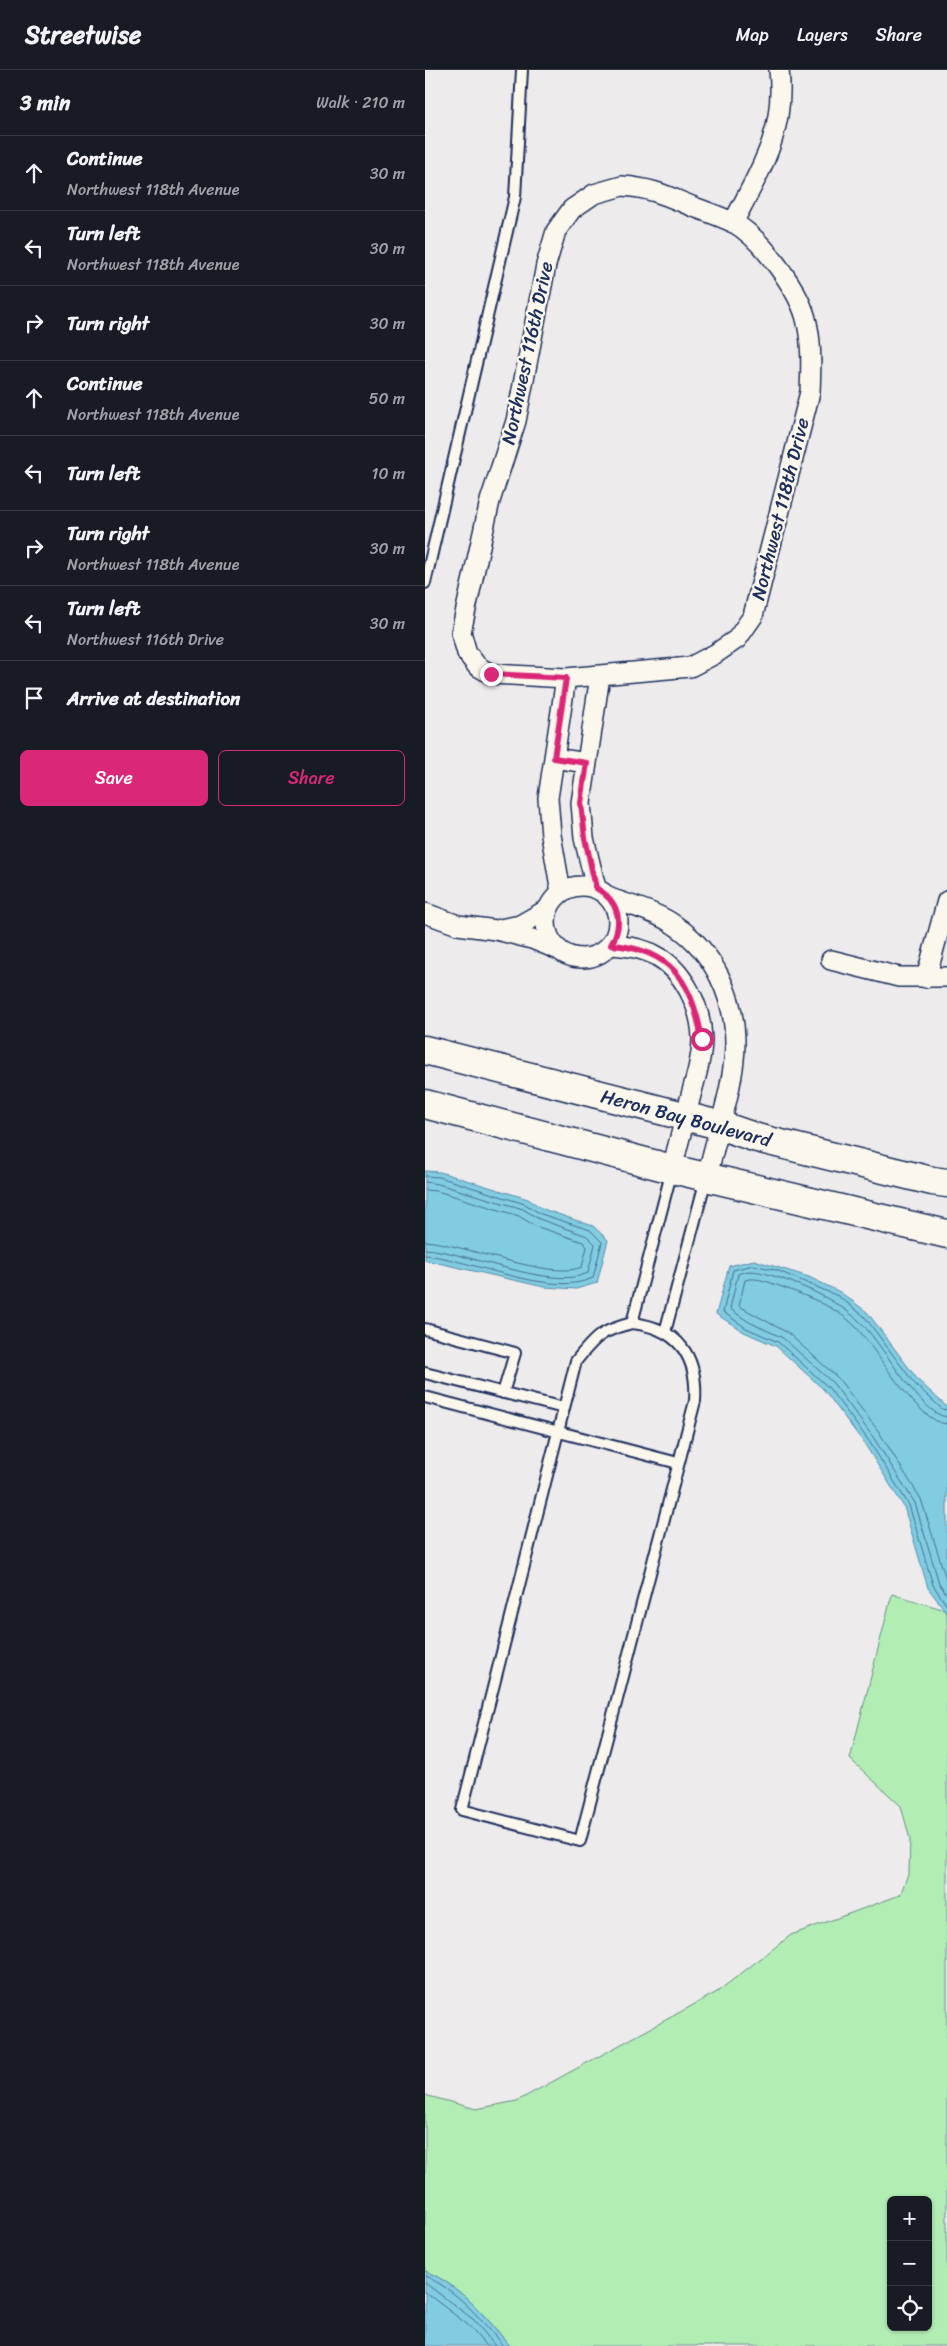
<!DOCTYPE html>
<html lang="en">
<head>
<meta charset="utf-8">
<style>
	body { margin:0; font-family:Sriracha,sans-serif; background:#242831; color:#f1f3f6 }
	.controls { position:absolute; right:15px; bottom:15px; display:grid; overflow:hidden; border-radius:8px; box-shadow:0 1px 4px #0004 }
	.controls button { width:45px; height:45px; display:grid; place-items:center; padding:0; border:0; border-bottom:1px solid #363941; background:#171b24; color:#f1f3f6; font:25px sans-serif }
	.stop { position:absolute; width:15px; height:15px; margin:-11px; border:4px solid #db2777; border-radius:50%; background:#fff }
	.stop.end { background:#db2777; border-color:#fff; box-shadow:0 1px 5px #0008 }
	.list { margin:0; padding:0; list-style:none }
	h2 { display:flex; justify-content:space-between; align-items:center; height:65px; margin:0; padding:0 20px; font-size:21px }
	h2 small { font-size:16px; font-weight:400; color:#9ea1a6 }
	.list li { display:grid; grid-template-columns:32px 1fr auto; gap:15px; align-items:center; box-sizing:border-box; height:75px; padding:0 20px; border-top:1px solid #363941 }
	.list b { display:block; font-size:19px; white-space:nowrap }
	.list p { margin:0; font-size:16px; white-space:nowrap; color:#9ea1a6 }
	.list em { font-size:16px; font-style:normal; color:#9ea1a6 }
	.actions { display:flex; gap:10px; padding:15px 20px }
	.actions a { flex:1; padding:11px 0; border:1px solid #db2777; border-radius:8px; text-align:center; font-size:18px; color:#db2777 }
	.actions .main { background:#db2777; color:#fff }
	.icon { flex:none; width:28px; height:28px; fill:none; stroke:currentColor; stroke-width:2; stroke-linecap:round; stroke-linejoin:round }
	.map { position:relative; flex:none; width:522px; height:2276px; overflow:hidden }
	header { display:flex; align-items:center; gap:30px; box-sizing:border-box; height:70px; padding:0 25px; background:#171b24; border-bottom:1px solid #363941 }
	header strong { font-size:24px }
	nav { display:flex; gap:28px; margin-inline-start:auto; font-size:18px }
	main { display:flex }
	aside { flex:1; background:#171b24 }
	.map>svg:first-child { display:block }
	.green { fill:#b2edb3; stroke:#668e88; fill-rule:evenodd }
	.water { fill:#81cce1; stroke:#588dad }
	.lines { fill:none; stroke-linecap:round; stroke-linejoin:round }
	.shore { stroke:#446e92; stroke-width:1 }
	.lane-casing { stroke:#1b2f5e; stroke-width:14 }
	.street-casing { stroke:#1b2f5e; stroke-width:22 }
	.secondary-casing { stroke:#1b2f5e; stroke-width:31 }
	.lane { stroke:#fbf7ec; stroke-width:10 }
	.street { stroke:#fbf7ec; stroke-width:19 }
	.secondary { stroke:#fbf7ec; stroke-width:28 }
	.route { stroke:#db2777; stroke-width:6 }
	.labels { text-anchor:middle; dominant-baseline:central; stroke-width:4.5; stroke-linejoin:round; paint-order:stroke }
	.street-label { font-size:19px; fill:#1b2f5e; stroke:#fbf7ec }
</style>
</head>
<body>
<header>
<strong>Streetwise</strong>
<nav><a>Map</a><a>Layers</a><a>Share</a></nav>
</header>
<main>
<aside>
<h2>3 min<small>Walk · 210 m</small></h2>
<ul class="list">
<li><svg class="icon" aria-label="ahead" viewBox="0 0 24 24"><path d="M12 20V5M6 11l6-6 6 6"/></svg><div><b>Continue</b><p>Northwest 118th Avenue</p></div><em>30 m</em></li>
<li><svg class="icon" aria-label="left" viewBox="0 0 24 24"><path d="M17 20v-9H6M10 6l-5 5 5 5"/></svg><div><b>Turn left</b><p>Northwest 118th Avenue</p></div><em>30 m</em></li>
<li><svg class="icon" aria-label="right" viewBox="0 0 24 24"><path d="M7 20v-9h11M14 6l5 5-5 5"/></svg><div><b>Turn right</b></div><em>30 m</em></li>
<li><svg class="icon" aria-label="ahead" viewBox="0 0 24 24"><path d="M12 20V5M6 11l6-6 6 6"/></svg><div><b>Continue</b><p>Northwest 118th Avenue</p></div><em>50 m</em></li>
<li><svg class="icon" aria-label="left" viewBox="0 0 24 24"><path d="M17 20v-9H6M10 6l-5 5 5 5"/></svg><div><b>Turn left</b></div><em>10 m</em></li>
<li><svg class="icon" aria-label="right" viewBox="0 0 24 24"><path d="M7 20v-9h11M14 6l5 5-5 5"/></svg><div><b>Turn right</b><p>Northwest 118th Avenue</p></div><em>30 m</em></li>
<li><svg class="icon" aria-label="left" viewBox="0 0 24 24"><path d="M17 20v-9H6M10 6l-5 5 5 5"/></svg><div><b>Turn left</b><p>Northwest 116th Drive</p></div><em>30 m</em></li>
<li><svg class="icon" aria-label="arrive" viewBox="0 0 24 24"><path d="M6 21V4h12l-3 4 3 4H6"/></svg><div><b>Arrive at destination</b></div></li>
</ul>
<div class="actions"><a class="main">Save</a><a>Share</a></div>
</aside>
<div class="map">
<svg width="522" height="2276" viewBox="0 0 522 2276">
	<rect width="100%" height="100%" fill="#edebec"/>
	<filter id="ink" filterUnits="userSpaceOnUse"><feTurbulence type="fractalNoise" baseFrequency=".02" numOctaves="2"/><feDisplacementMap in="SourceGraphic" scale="10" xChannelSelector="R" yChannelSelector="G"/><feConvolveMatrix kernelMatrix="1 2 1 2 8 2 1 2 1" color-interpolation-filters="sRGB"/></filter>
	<g filter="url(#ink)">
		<path class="green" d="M467,1524l50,15 5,4v733h-437c-24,-29 -50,-61 -85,-75v-176l51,14 41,-8 200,-109 74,-57 109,-40 9,-23 1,-33 -9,-33 -51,-47zM466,2130h37v127h-37z"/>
		<path class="water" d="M0,1101l15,1 88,27 15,10 50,17 15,14 -11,43 -21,6 -32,-2 -119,-27z
			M329,1190l55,17 31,15 27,20 51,68 29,27v206l-19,-25 -24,-81 -40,-64 -40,-53 -48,-44 -32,-14 -28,-18 13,-48z
			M0,2201c35,14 61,46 85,75h-85z"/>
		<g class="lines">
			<path class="shore" d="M0,1106l14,1 86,27 16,10 49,16 12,12 -9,36c-42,20 -123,-19 -168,-23
				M0,1112l13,2 85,25 16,10 48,17 8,8 -7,29c-36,18 -123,-22 -163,-24
				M0,1120l12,1 82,25 16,10 48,16 4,5 -5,20c-30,14 -122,-24 -157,-26
				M522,1340l-5,-1 -28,-26 -50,-67 -26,-20 -62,-26 -23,-5 -20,5 -10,42 23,16 32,14 50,45 41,54 40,64 24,80 14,21
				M522,1347c-28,-2 -67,-79 -90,-98 -22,-19 -47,-30 -74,-40 -14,-4 -31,-12 -45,-5l-8,35 19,13 34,16 50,45 40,54 42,66 24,80 8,12
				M522,1354c-30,-1 -71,-76 -92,-98 -19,-19 -46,-29 -70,-38 -12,-4 -28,-12 -40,-8l-6,26 49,27 50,45 41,54 42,67 26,83
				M0,2206c32,14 57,44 78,70
				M0,2213l49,37 21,26
				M0,2222l43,33 18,21"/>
			<g class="lane-casing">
				<path id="lane" d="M0,513l90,-386 7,-127
					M207,1253c46,5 66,33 63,78l-115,440 -118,-31 114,-449c20,-25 25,-30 56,-38z
					M207,1253l40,-153
					M0,1259l90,24 -12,40
					M240,1262l41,-153
					M0,1303l139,35
					M0,1327l253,66"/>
			</g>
			<g class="street-casing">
				<path id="street" d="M197,116c30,2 45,10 72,21 13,5 28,10 40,16 27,15 67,69 73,100 5,22 4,46 3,69l-57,224 -16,23 -22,15 -25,13 -124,11 -75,-4 -14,-8 -10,-13 -6,-21 29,-131 26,-80 30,-156 10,-34 16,-22 22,-15z
					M308,153c27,-53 53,-91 46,-153
					M129,688l33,5
					M121 852a36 36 0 1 1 72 0a36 36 0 1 1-72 0Z
					M171,818l-12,-50 -3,-35 19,-127
					M136,822l-10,-57 -3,-37 18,-120
					M185,828c22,8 47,14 66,28 38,26 59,72 59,117 0,41 -19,93 -28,134
					M0,843l33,12 38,5 36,9 27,11
					M75,859l20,-4 28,-16
					M186,875c15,1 31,3 44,10 29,15 46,52 47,83 0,19 -6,39 -11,57 -6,24 -13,49 -19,74
					M406,890l68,17h48
					M501,908l21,-77"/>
			</g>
			<g class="secondary-casing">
				<path id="secondary" d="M0,980l294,75 38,13 175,43 15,2
					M0,1034l247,65 275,65"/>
			</g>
			<use href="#lane" class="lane"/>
			<use href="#street" class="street"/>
			<use href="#secondary" class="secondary"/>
		</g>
	</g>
	<g class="lines" filter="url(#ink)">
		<path class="route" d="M66,604l75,4 -12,80 33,5 -6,40 4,35 11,50c23,13 28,35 15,57 61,4 81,38 91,94"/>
	</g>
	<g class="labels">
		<g class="street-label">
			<text transform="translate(102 283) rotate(-78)">Northwest 116th Drive</text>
			<text transform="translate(355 439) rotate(-76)">Northwest 118th Drive</text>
			<text transform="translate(261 1048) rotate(15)">Heron Bay Boulevard</text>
		</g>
	</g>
</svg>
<div class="controls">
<button>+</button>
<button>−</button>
<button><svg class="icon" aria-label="locate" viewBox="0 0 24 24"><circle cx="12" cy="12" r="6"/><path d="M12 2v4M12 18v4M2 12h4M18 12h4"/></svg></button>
</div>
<div class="stop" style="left:277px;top:969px"></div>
<div class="stop end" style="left:66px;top:604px"></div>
</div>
</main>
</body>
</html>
